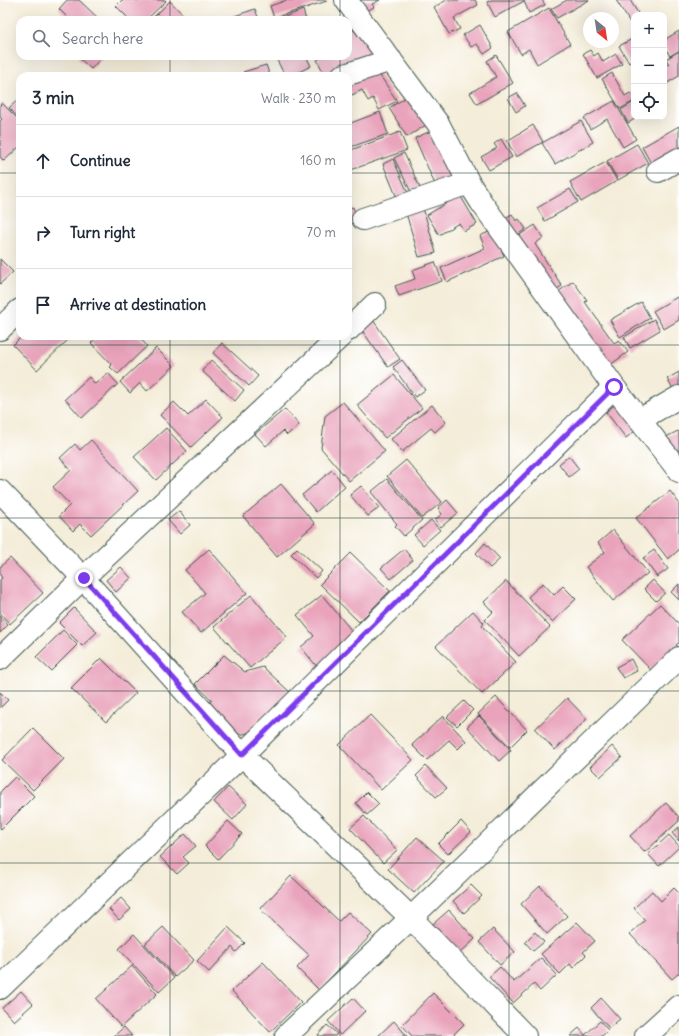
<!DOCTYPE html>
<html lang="en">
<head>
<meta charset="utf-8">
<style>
	body { margin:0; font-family:Delius,sans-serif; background:#f6f6f7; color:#1f2937 }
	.controls { position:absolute; right:12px; top:12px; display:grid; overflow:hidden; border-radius:8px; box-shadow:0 4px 16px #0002 }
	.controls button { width:36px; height:36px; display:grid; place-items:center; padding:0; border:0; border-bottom:1px solid #e0e1e3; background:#fff; color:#1f2937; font:20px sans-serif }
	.compass { position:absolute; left:583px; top:12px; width:36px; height:36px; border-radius:50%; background:#fff; box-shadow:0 4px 16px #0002; rotate:150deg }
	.stop { position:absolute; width:12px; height:12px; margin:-9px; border:3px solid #7c3aed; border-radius:50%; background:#fff }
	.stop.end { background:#7c3aed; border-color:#fff; box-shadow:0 1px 4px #0008 }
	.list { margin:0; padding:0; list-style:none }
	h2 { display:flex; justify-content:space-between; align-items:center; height:52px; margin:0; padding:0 16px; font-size:17px }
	h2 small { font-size:13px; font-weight:400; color:#747a83 }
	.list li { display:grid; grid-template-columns:26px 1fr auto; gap:12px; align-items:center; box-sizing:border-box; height:72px; padding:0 16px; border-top:1px solid #e0e1e3 }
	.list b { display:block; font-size:15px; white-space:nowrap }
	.list em { font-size:13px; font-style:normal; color:#747a83 }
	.icon { flex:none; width:22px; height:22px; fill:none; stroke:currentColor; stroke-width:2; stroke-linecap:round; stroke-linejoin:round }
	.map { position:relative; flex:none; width:679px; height:1036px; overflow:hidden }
	.search { position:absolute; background:#fff; box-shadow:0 4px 16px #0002; left:16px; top:16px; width:336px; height:44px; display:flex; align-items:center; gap:10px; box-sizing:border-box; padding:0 14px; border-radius:12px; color:#747a83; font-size:15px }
	.panel { position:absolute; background:#fff; box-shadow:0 4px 16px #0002; left:16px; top:72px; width:336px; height:268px; border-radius:12px }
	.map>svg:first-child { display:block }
	.building { fill:#e9a3bb }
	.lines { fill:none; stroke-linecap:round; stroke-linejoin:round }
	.minor-casing { stroke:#3f574d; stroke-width:24 }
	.minor { stroke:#fff; stroke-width:22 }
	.route { stroke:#7c3aed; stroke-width:5 }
	.grid { fill:none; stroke:#1f3d34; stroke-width:1; stroke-opacity:0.55 }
</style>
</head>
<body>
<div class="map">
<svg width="679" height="1036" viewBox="0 0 679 1036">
	<rect width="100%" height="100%" fill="#fff"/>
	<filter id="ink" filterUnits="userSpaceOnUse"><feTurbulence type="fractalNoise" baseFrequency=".025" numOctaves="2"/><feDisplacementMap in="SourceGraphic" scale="8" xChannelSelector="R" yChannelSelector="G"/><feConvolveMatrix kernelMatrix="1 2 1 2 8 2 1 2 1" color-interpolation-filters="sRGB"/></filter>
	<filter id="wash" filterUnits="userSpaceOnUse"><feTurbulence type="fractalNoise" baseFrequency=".012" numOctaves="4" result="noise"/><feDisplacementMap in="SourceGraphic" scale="16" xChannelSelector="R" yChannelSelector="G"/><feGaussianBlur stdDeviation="0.9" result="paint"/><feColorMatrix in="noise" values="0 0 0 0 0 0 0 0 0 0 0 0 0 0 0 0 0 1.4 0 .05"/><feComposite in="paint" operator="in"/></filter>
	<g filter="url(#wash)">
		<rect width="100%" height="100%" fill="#f4edd9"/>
		<g id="blocks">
			<path class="building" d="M67,0h12l21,20h-37l3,-4 -7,-7z
				M122,0h43l1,1 -20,19h-16l-14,-14z
				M287,0h39l1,1 -53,17 -4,-12z
				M352,0h28l-8,4 2,3 -14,7z
				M447,0h28l3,5 -24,13 6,11 -11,5 -15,-27z
				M491,0h51l3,5 -16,8 -5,-12 -29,16 -8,-15z
				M567,0h22l-32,18 -6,-9z
				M616,0h14l9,15h-5v14z
				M170,1l18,19h-37z
				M549,8l21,36 -33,20 -8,-15 -8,5 -13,-22z
				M255,9l4,11h-36z
				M303,10l3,10h-30z
				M348,24l26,29 -49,22 -8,-15 8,-4h23z
				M480,25l13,23 -9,6 -7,-10 -6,3 -8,-12z
				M679,31v20l-9,5 -6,-10v-6z
				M634,38v22l-5,3 -10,-17z
				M590,50l4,6 4,-3 5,9 13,-8 6,10 -25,14 -14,-24z
				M679,51v25l-15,9v-19l5,-2 -3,-5z
				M496,55l17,28 -36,21 -7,-11 26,-16 -9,-16z
				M77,56h26l-12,13z
				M275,56h31l5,10 -20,10h-6z
				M266,65l4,11h-25l-2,-4z
				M377,71l20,30 -18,9 -6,-12 -5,3 -6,-11 -10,5 -4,-7v-5z
				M612,73l13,23 5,-3 4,5v3l-14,8 -18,-30z
				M517,93l8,13 -9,6 -8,-14z
				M408,96l18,29 -19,12 -18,-29z
				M20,98v21l-11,-11z
				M614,101l22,38 -13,8 -16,-28 -17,10 -6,-11z
				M634,102v15h4l-10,6 -7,-13z
				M2,103l18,18v25l-16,15 -4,-4v-36l2,-2 -2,-2v-12z
				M380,112l8,22 -40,14v-24z
				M581,121l12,21 -38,22 -13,-21z
				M533,125l10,17 -27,15 -9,-16z
				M679,126v26l-26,15 -11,-20z
				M433,130l22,51 -18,8 -22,-51z
				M400,132l7,18 -59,21v-20z
				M501,139l11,18 -23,13 -8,-13 16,-9 -3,-4z
				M637,144l11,19 -30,17 -11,-19z
				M404,153l16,35 -9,4 -17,-34z
				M393,159l15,34 -11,5 -14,-34z
				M606,162l11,19 -36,21 -11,-20z
				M570,189l8,13 -33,19 -8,-13z
				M460,195l17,29 -13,7 -5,-8 -20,12 -12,-20z
				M353,207l5,14 -10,4v-16z
				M423,208l13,45 -17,4 -13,-44z
				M512,214l4,7 3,-2 7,10 -12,8 -11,-18z
				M535,225l8,13 -8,6 27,42 -12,7 -35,-55z
				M493,230l11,26 -57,26 -6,-14 44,-20 -5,-12z
				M0,259l13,13 -13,12z
				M435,262l7,19 -43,15 -4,-10 20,-7 -3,-9z
				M573,281l14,19 -2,2 29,41 5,-3 9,12 -22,16 -52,-73z
				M679,296v24l-15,9 -11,-18z
				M641,302l9,16 -30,19 -10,-17z
				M654,319l6,11 -30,18 -6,-11z
				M373,320l27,39 -12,8 -27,-38z
				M22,336h50l-35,34 -24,-25z
				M98,336h40l9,10 -29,28 -8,-7 2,-2 -21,-22z
				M222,343l36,33 -9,10 -36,-33z
				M156,348l18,18 -27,25 -7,-8 -10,10 -10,-11z
				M211,360l33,30 -9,11 -33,-30z
				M402,360l23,30 -10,7 -22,-30z
				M679,372v22l-3,1 -9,-16z
				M108,373l10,11 -36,34 -17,-19 24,-22 6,7z
				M394,375l28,33 -37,30 -28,-33z
				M206,399l17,18 -32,30 -31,-32 14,-13 14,14z
				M343,402l42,49 -36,30 -28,-33 4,-32z
				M618,402l21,26 -13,10 -20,-26z
				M432,405l14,17 -11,10 -4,-4 -29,24 -11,-13z
				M285,409l14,16 -12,10 -4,-4 -17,15 -11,-12z
				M166,428l21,23 -31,29 -22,-23z
				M678,431l1,1v27l-13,-22z
				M91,440l47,51 -47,44 -11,-11 -7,7 -14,-15 11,-11 -17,-18 18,-17 -11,-12 15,-14 5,6z
				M569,456l10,13 -10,8 -10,-13z
				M406,460l36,42 -20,16 -35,-42z
				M332,470l13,16 -29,26 -14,-17z
				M387,479l35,41 -18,16 -9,-10 2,-2 -26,-32z
				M281,484l34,40 -38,33 -34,-41z
				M361,486l18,22 -11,8 -18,-21z
				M670,491l9,12v47l-11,9 -32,-41z
				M447,500l11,13 -17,14 -6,-7 7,-6 -4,-6z
				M179,511l11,14 -10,9 -12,-14z
				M431,520l9,10 -17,15 -9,-10z
				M613,530l35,43 -35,28 -27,-34 19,-15 -7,-9z
				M485,543l15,16 -10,9 -14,-15z
				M297,548l25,23 -6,7 -25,-24z
				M209,549l38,44 -46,40 -19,-21 23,-19 -20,-23z
				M404,549l9,11 -22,19 -10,-11z
				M654,550l14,19 -11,8 -14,-19z
				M351,553l39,38 -31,31 -39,-38z
				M10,558l33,35 -33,31 -10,-11v-33l2,-2 -2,-3v-8z
				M121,567l10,11 -15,14 -10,-12z
				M653,580l12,13 -9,8 -12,-12z
				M506,581l44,46 -31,29 -34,-36 8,-8 -9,-10z
				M543,583l11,12 9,-9 13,13 -24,23 -24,-25z
				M679,584v16l-8,-8z
				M251,595l36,42 -37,31 -36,-41z
				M322,595l34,41 -38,32 -17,-21 13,-11 -17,-21z
				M660,604l19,20v19l-3,2 3,3 -14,13 -2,-3 -12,12 -29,-30z
				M74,608l23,24 -15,14 -23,-23z
				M473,611l11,12 -2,3 34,36 -34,32 -46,-48z
				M0,616l8,9 -8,8z
				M63,630l14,15 -26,26 -15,-14z
				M224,655l21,17 18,-5 30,28 -33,34 -20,6 -32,-32 4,-3 -17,-16z
				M101,658l35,35 -30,29 -35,-34z
				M631,659l6,12 -14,7 -7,-11z
				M0,692l8,8 -8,8z
				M496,697l31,33 -17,17 -32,-33z
				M567,698l20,21 -32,31 -20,-21z
				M464,701l9,9 -16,16 -10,-9z
				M370,715l43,45 -32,30 -42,-45z
				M443,716l23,25 -8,8 -9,-9 -22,20 -15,-15z
				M479,716l32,34 -12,11 -32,-34z
				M33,728l31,31 -31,31 -31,-30z
				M612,746l10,11 -22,20 -10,-10z
				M426,766l21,22 -11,9 -20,-21z
				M15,777l19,19 -33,33 -1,-1v-36z
				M228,787l19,17 -14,16 -19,-18z
				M367,792l12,12 -12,11 -11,-12z
				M666,803l13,14v4l-34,31 -15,-16z
				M364,816l33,34 -14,13 -33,-35z
				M228,821l14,13 -24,25 -13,-13z
				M461,821l10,11 -23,22 -10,-10z
				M679,827v14l-7,-8z
				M185,834l11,12 -13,11 6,6 -12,11 -17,-17z
				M669,835l10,11v1l-20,19 -11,-12z
				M417,837l27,24 -30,32 -26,-24z
				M291,876l48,45 9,-9 24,22 -53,56 -22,-22 12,-13 -49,-46z
				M471,885l11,11 -18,17 -11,-12z
				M540,886l27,30 -20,18 -26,-30z
				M674,888l5,5v80l-7,6 -42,-45 15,-14 -11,-12 18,-17 9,10z
				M121,898l10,11 -12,11 -10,-11z
				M449,910l26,29 -15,14 -27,-29z
				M577,922l18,19 -12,11 3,3 -13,13 -3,-4 -10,10 -19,-20z
				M163,927l31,33 -19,17 -30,-33z
				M228,927l17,16 -9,9 -4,-5 -23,25 -12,-11z
				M493,929l22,23 -15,13 -21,-23z
				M535,932l9,10 -11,9 -8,-9z
				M134,934l40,44 -15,14 -40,-43z
				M541,958l16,17 -17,16 -6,-7 -21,19 -24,-26 11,-10 14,15z
				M263,962l38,40 -31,30 -38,-41z
				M132,966l25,28 -36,33 -25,-28z
				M21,991l12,13 -19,17 -12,-13z
				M433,993l31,31 -12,12h-40l-10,-11z
				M353,998l12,13 -25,24 -12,-14z
				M601,998l19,21 -11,9 -18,-20z
				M394,1021l13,15h-29z
				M600,1021l8,9 -6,6h-32l9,-8 6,7z
				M327,1025l10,9 -2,2h-16l-1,-1z
				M124,1027l8,9h-18z"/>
		</g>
	</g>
	<g filter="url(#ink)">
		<use href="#blocks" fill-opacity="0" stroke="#3f574d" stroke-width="1"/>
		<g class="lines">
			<g class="minor-casing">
				<path id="minor" d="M346,0l93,125 30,58 12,19 133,185 65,84
					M342,76l49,-16
					M658,171l21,-12
					M363,219l106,-36
					M0,329l20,-19
					M348,330l27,-26
					M639,420l40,-23
					M0,491l83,87 159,177 169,163 114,118
					M0,659l83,-81 258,-242
					M0,988l242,-233 372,-368
					M286,1036l125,-118 268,-260
					M646,1036l33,-30"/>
			</g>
			<use href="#minor" class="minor"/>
		</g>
	</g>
	<g class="lines" filter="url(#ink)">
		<path class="route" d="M84,578l158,177 372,-368"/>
	</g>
	<path class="grid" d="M170,0v20M340,0v20M509,0v1036M170,56v20M340,56v20M0,173h20M348,173h331M170,336v700M340,336v700M0,345h679M0,518h679M0,691h679M0,863h679"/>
</svg>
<div class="controls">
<button>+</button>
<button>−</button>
<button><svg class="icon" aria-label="locate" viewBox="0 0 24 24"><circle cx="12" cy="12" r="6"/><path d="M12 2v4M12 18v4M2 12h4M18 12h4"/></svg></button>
</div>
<svg class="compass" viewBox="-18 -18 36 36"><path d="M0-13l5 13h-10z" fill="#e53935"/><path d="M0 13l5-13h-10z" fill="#747a83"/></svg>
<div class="stop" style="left:614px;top:387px"></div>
<div class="stop end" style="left:84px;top:578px"></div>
<div class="search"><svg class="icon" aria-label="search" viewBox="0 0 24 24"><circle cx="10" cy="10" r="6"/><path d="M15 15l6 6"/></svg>Search here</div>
<section class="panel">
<h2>3 min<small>Walk · 230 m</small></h2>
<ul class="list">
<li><svg class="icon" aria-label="ahead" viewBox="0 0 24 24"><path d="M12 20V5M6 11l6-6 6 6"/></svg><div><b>Continue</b></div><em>160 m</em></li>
<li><svg class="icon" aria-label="right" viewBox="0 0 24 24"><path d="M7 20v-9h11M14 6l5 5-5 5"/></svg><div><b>Turn right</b></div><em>70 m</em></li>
<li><svg class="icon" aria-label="arrive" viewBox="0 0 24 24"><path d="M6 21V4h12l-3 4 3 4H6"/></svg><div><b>Arrive at destination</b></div></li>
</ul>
</section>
</div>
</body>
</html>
